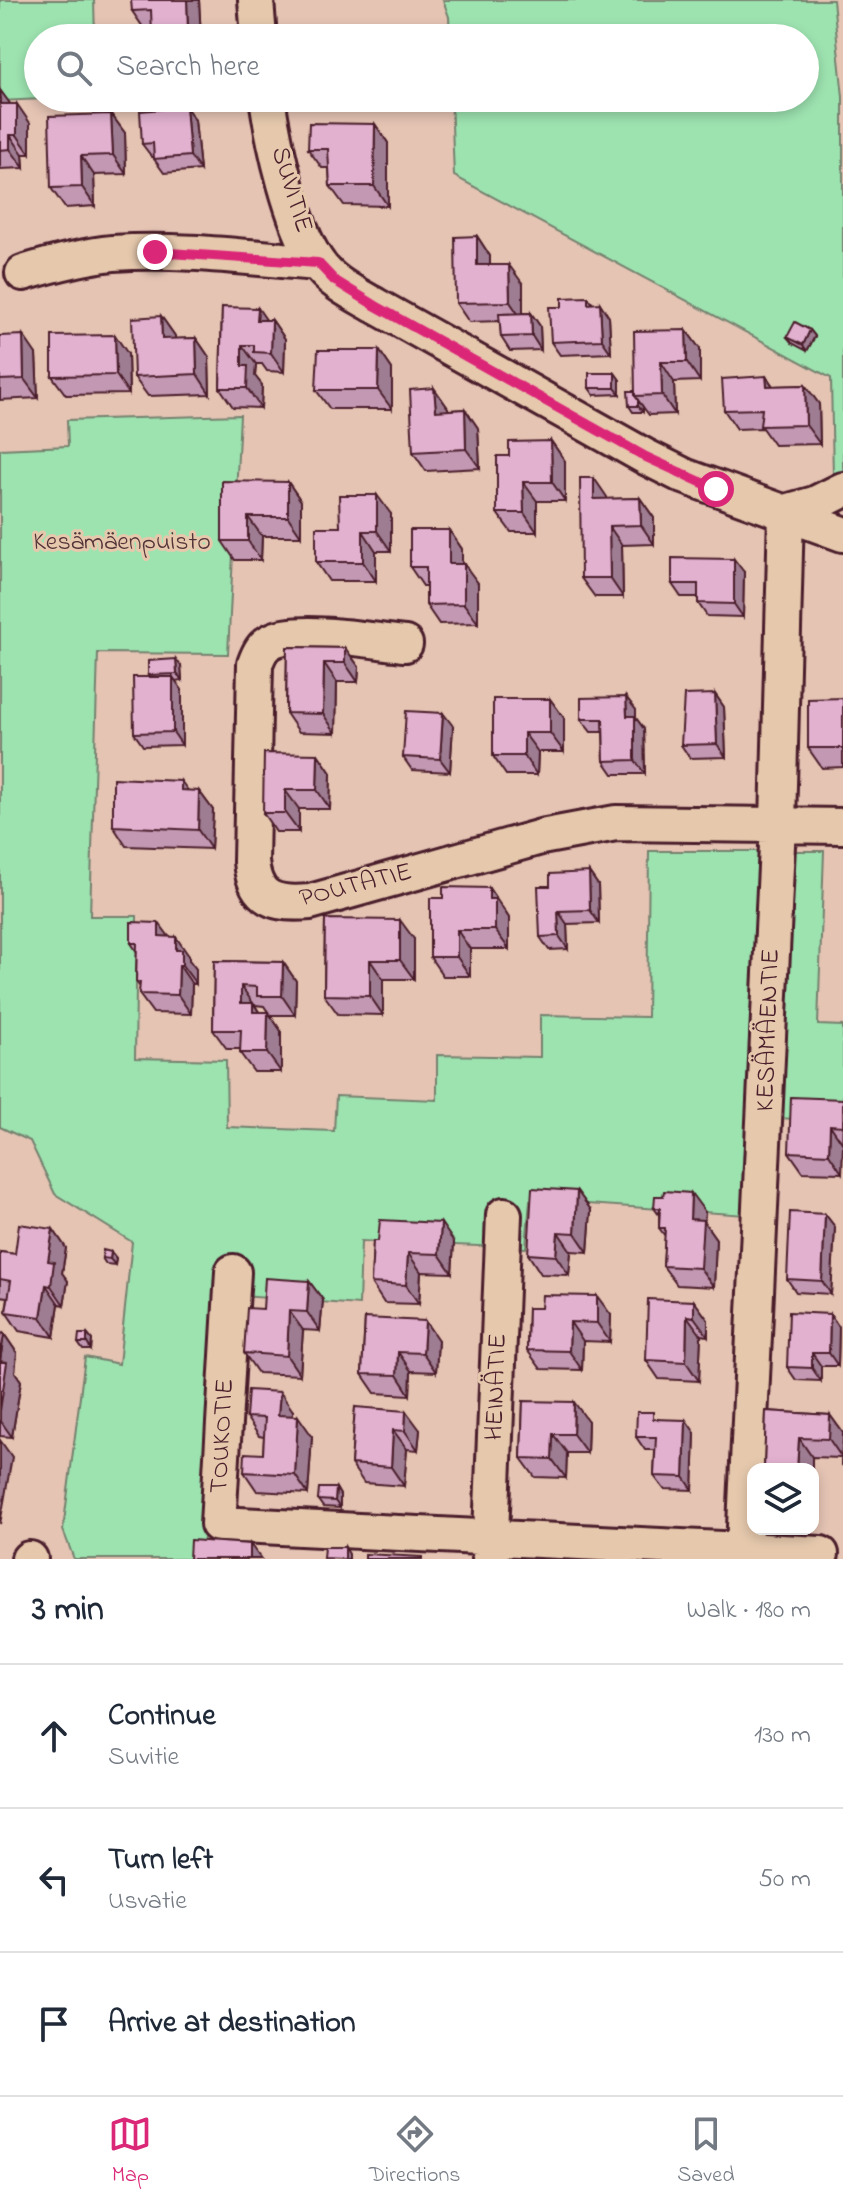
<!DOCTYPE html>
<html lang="en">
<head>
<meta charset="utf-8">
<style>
	body { margin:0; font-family:"Indie Flower",sans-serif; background:#f2f2f3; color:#1f2937 }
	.controls { position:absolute; right:24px; bottom:24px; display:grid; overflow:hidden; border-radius:16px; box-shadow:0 4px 12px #0003 }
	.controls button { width:72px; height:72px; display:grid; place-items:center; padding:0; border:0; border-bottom:2px solid #e0e1e3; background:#fff; color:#1f2937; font:40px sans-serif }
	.stop { position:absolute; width:24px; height:24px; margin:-18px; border:6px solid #db2777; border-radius:50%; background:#fff }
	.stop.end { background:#db2777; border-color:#fff; box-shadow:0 2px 8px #0008 }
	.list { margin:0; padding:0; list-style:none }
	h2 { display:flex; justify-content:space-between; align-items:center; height:104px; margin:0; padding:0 32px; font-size:34px }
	h2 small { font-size:26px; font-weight:400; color:#747a83 }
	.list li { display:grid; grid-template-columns:52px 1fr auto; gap:24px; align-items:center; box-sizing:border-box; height:144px; padding:0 32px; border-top:2px solid #e0e1e3 }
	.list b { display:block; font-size:30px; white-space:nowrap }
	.list p { margin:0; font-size:26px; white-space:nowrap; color:#747a83 }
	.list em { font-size:26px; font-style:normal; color:#747a83 }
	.icon { flex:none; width:44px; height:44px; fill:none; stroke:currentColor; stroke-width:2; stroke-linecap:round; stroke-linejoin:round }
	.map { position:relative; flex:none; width:843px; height:1559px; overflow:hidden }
	.search { position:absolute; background:#fff; box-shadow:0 4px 12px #0003; left:24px; right:24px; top:24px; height:88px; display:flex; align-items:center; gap:20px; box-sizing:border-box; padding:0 28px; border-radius:44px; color:#747a83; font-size:30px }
	.sheet { height:536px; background:#fff }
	nav { display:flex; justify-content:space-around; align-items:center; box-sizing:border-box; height:112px; border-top:2px solid #e0e1e3; background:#fff; font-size:22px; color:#747a83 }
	nav a { display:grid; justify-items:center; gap:4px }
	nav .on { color:#db2777 }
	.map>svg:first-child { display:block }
	.green { fill:#9de3b0; stroke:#74816e; stroke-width:2 }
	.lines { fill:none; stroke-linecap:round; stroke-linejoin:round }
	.minor-casing { stroke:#4a1f2b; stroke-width:40 }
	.minor { stroke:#e6c9ad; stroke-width:34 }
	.wall { fill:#c298b3; stroke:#4a1f2b; stroke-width:2 }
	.shaded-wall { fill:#9e7c92; stroke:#4a1f2b; stroke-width:2 }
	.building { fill:#e2b1d0; stroke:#4a1f2b; stroke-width:2 }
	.route { stroke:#db2777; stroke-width:10 }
	.labels { text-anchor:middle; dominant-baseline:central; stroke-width:6; stroke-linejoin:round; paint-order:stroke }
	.street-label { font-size:26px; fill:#4a1f2b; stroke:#e6c9ad }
	.park-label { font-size:26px; fill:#523338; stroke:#e6c9ad }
</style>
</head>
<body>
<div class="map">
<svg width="843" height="1559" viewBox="0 0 843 1559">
	<rect width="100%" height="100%" fill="#e5c4b4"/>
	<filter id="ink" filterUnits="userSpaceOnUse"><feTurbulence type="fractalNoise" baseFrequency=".0125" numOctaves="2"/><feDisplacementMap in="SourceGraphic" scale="16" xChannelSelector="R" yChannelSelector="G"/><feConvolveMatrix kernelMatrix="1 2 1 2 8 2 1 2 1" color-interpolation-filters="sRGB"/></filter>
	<g filter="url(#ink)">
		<path class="green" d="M0,0h94l1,38h-57v60h27l-65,3z
			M443,0h390l10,97v395l-10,-15 -2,-99 -377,-202 -3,-78h354v-60h-355l-1,-21z
			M240,415l-12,239 -130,-1 -8,263h47l-2,142 91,2 1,67 107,4 2,-35 101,4v-45l103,2v-42l107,2 2,-166h175l-6,174 25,1v95l-91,-4 -6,98 -216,-15 -4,48 -165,-7 -2,64 -145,-11 -11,265h-129l-11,-29 22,-173 34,7 13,-122 -77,-48 -25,-53 -30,-14v-678l68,-3 -1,-26z"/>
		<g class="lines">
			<g class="minor-casing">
				<path id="minor" d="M256,0l3,38
					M267,98c7,47 24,125 50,164 14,21 38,32 59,44l270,151 38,19 159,58
					M23,273c30,-9 59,-17 90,-20 68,-5 138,5 205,10
					M786,512l29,-8 28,-14
					M405,644c-30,-3 -106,-16 -131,-4 -11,4 -15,13 -19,24l-4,198c4,38 24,43 59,40l231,-65 75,-14 227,3
					M233,1272l-15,252 603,30
					M744,1548l34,-724 8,-312
					M29,1559h1
					M490,1559l14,-344"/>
			</g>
			<use href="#minor" class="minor"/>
		</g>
		<path class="wall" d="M199,0l2,38h-46l-3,-5v-3h-7l-13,-19z
			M0,90l10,14 20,19v31h-7l1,14 -24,1z
			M334,98h39l1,5 -35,1z
			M111,114l14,19 1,41 -32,1 1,31 -30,2 -14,-20z
			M195,120l5,50 -36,3 -10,-14v-2h-2l-10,-13z
			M375,124l13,19v63l-44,-1 -14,-19 -1,-18h-7l-14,-19z
			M477,236l13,20v9l33,19v29h8l9,13 1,24 -31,1 -9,-14 -1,-16 -31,1 -13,-19z
			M588,297l5,7 16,13 2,36 -51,2 -9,-13 11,-35z
			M222,307l44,13h6l13,19 -1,33 -17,-1 -5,-7h-6l-1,12 7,9 -1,23 -28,-1 -13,-19z
			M161,316l14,20v3l21,-1 13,19 1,37 -62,2 -14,-19z
			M686,330l14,19v32l-26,1 1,32 -26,1 -6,-8v5h-10l-4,-6 6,-15z
			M810,330l5,6 -8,15 -15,-8 -5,-6z
			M0,336l36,18 2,44 -38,2z
			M379,350l13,19v40h-62l-14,-19z
			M128,354l1,40 -63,1 -14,-19z
			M615,373l5,7v14l-26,1 -5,-7z
			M766,376l7,10 32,-1 14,19 1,40 -46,1 -12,-17 -25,1 -13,-19z
			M434,388l14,20v2l17,-1 13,19 2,40 -54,3 -13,-19z
			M551,441l14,20v40h-28v31h-26l-14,-19 12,-57z
			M288,482l13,19v35h-39l-1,24h-26l-13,-19z
			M607,497v2l33,-1 14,20v26l-32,1 1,52h-28l-14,-19z
			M391,514v37h-15v30h-47l-13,-19 24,-35z
			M449,530l13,19v15l16,19v40l-39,1 -13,-19v-19h-3l-13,-19z
			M744,572l-1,45 -36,-1 -9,-13v-6h-17l-9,-13z
			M287,647l58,1 14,19 -1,15h-21l-1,51 -37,-1 -13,-19z
			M181,666l1,14 -7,1 7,9v55l-39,1 -9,-13 16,-56 -2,-2z
			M715,694l9,13 2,50 -36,1 -9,-13z
			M626,697l10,13v8l8,11 1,45h-32l-9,-13 -1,-29h-12l-10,-13z
			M843,698v69l-21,1 -14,-20z
			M550,699l14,19v34h-26l-1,23h-31l-13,-19z
			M453,726l-3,46 -38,-2 -9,-13z
			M318,754l13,19 -1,36h-31v23h-23l-13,-19z
			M188,791h11l14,19 -2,39 -85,-3 -13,-20z
			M589,872l9,13 1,38 -32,1 1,25 -19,1 -9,-13z
			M443,898l59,9 7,11v31h-39v27h-27l-13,-19z
			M325,919l89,20v40h-31v36l-45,-1 -14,-19z
			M169,937l20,19v4l7,9v15h-4l-1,30 -38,-1 -14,-19 1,-7 -4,-5 1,-30 -6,-9z
			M214,961l69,1 13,19 -1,34h-25l-6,-9 -9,-1 4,7h9l13,19v41h-27l-14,-19v-4h-13l-14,-19z
			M843,1099l-1,74 -39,-1 -14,-20z
			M577,1191l14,19 -3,42 -17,-1 -2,24 -28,-1 -13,-20z
			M654,1208l51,4 -1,10 12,17 -2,48 -37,-2 -14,-19 2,-30 -6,-8v-13z
			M825,1214l10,13 -4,67 -35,-2 -9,-13z
			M53,1229l13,19 -4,25 6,8 -4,24 -5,-1 -5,33 -35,-6 -13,-19 2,-15 -8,-1v-44l15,2z
			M373,1241l81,1 -2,31 -31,-1 -2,32 -35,-1 -13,-20z
			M111,1252l5,6 -1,7 -9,-1 -4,-6z
			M309,1281l14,19 -3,31 -17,-1 -3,45 -42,-2 -14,-20 19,-44z
			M694,1301l14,19v16l-7,-1 -2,46 -40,-2 -13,-19z
			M528,1308l83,7 -1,27 -27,-1 -1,29 -41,-1 -14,-19z
			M365,1318l73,22 -2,32 -25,-1 -1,24 -35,-2 -13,-19z
			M839,1327l-1,39h-17v15l-25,-1 -9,-13z
			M0,1333l4,1 13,19 -2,19 6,9 -9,56 -12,-1z
			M87,1334l5,6 -1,10h-8l-5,-7z
			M523,1401l65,20 -1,32h-20l-1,25 -31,-1 -14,-19z
			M355,1407l65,23 -2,20 -11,-1 -3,37 -40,-3 -13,-19z
			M293,1411v5l19,20 -4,58 -51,-3 -13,-19 19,-18 1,-17 -5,-1 -13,-19z
			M766,1411l64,4 13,18v33l-2,-2 1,-6 -30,-1v12h-48z
			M658,1419l37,14 -2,57 -29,-1 -10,-13 1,-26h-10l-9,-13z
			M336,1488l4,7v13l-17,-1 -5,-7z"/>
		<path class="shaded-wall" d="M187,0h12l2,38h-9l-4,-6z
			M384,25l9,13h-9z
			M0,90l14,19 -13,-5z
			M17,104l13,19v31l-13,-19z
			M186,107l9,13 5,50 -10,-14z
			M111,114l14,19 1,41 -13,-19z
			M375,124l13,19v63l-14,-20z
			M10,135l13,19 1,14 -14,-19z
			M81,156l13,19 1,31 -13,-19z
			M477,236l13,20v28l-13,-19z
			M509,265l14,19v37l-13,-19z
			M600,303l9,14 2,36 -9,-13z
			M258,308l13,19 -14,-7z
			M531,313l9,13 1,24 -9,-14z
			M161,316l14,20 1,22 -14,-19z
			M272,320l13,19 -1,33 -13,-19z
			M686,330l14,19v32l-13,-19z
			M810,330l5,6 -8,15 -4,-6z
			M23,335l13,19 2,44 -14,-19z
			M115,335l13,19 1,40 -13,-19z
			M196,338l13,19 1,37 -13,-20z
			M242,345l14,19 -1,12 7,9 -1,23 -14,-20 -5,-22z
			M379,350l13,19v40l-14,-19z
			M661,362l13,20 1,32 -13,-19z
			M615,373l5,7v14l-5,-6z
			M766,376l13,19 -12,-9z
			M805,385l14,19 1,40 -14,-19z
			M434,388l14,20 1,22 -13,-19z
			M638,400l5,7v5l-5,-6z
			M465,409l13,19 2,40 -14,-19z
			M551,441l14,20v40l-13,-19z
			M594,478l13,19 1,21 -14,-19z
			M288,482l13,19v35l-13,-19z
			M523,482l14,19v31l-13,-19z
			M377,495l14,19v37l-14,-20z
			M640,498l14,20v26l-13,-19z
			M248,517l14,19 -1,24 -13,-19z
			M609,526l13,19 1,52 -13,-19z
			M449,530l13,19v34l-13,-19z
			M363,531l13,20v30l-13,-19z
			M734,559l10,13 -1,45 -9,-13z
			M464,564l14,19v40l-14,-19z
			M345,648l14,19 -1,15 -13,-19z
			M176,659l5,7 1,14 -5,-6z
			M324,663l13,19 -1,51 -13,-19z
			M173,677l9,13v55l-9,-13z
			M715,694l9,13 2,50 -9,-13z
			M626,697l10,13v8l8,11 1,45 -10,-14 -8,-44z
			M550,699l14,19v34l-14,-19z
			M443,713l10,13 -3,46 -10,-13z
			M524,733l14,19 -1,23 -13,-19z
			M318,754l13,19 -1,36 -13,-19z
			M181,781l14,19 -14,-10z
			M285,790l14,19v23l-14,-19z
			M199,791l14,19 -2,39 -13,-19z
			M589,872l9,13 1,38 -9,-13z
			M489,888l20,30v31l-14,-19 -6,-31z
			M558,911l9,13 1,25 -9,-13z
			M400,920l14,19v40l-14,-19z
			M159,923l14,19 -14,-6z
			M457,930l13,19v27l-13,-19z
			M176,937l13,19v4l7,9v15l-14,-19 -6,-15z
			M370,960l13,19v36l-13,-19z
			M283,962l13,19 -1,34 -13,-19z
			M179,965l13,19 -1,30 -13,-19z
			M241,986l12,17 13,19 -25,-19z
			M268,1012l13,19v41l-14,-19z
			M830,1125l13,19 -1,29 -13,-19z
			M577,1191l14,19 -3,42 -13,-19z
			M691,1193l14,19 -1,10 12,17 -2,48 -14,-19 -10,-49z
			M825,1214l10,13 -4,67 -9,-13z
			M441,1223l13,19 -2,31 -13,-19z
			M53,1229l13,19 -4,25 6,8 -4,24 -13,-19 -3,-25z
			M558,1232l13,19 -2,24 -13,-19z
			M111,1252l5,6 -1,7 -5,-6z
			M408,1253l13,19 -2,32 -13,-19z
			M309,1281l14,19 -3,31 -13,-19z
			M46,1285l13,19 -5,33 -13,-20z
			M597,1296l14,19 -1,27 -13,-19z
			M694,1301l14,19v16l-14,-19z
			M289,1311l14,19 -3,45 -13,-19z
			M830,1314l9,13 -1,39 -9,-13z
			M687,1316l14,19 -2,46 -13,-19z
			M425,1321l13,19 -2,32 -13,-19z
			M570,1322l13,19 -1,29 -13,-19z
			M4,1334l13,19 -2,19 6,9 -9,56 -12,-17v-59z
			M87,1334l5,6 -1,10 -4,-7z
			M398,1352l13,19 -1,24 -13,-20z
			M812,1353l9,13v15l-9,-13z
			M280,1392l13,19 -1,23 -14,-19z
			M574,1402l14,19 -1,32 -14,-19z
			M406,1411l14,19 -2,20 -13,-19z
			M830,1415l13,18 -1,25 -13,-19z
			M298,1416l14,20 -4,58 -13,-19z
			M686,1420l9,13 -2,57 -9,-13z
			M393,1430l14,19 -3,37 -13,-19z
			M553,1434l14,19 -1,25 -14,-19z
			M799,1438l13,19v12h-15z
			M0,1440l12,17 -12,67z
			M336,1488l4,7v13l-5,-7z
			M250,1544l11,15h-11z
			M345,1547l4,7v5h-4z"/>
		<path class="building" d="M131,0h56l1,32 -36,1 -1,-23 -19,1z
			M384,25v13h-61v-11z
			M0,90l1,14h16v31h-7v14l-10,1z
			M186,107l4,49 -36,3 -1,-16 -11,1 -2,-33z
			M111,114l2,41 -32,1 1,31 -31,1 -2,-72z
			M309,123l66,1 -1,62h-44l-2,-37h-20z
			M477,236v29h32l1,37 -54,1 -1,-66z
			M588,297v7l12,-1 2,37 -51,2 -2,-35h13v-9z
			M222,307l36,1 -1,12h15l-1,33 -17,-1v-7h-12v21h6l-1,22h-27z
			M531,313l1,23 -31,1 -2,-23z
			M161,316l1,23 34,-1 1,36 -63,3 -2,-59z
			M795,322l15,8 -7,15 -16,-8z
			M686,330l1,32h-26l1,33 -27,1 -1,-65z
			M23,335l1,44 -24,1v-44z
			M115,335l1,40 -64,1v-40z
			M318,350h61l-1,40h-62z
			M589,373h26v15h-26z
			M766,376l1,10 38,-1 1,40 -46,1 2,-17 -38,1 -2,-31z
			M434,388l2,23 29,-2 1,40 -53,3 -3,-62z
			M628,391h7v5l3,4v6h-9z
			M551,441l1,41h-29l1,31h-27v-57h12v-14z
			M580,478h14v21l46,-1 1,27 -32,1 1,52h-29z
			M222,481l66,1v35h-40v24h-26z
			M339,495h38v36h-14v31h-47v-35h24z
			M410,530h39v34h15v40l-38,1v-38h-16z
			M672,558l62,1v45l-36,-1v-19h-26z
			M287,647l58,1v15h-21l-1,51 -37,-1z
			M176,659l1,15 -29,1v-14z
			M133,677h40v55l-39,1z
			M715,694l2,50 -36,1 3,-50z
			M626,697l1,19h8v44l-31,1 -1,-42h-22v-21z
			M843,698v50h-35v-49z
			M493,699h57v34h-26v23h-31z
			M406,711l37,2 -3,46 -37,-2z
			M264,753l54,1 -1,36h-32v23h-22z
			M113,778l68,3v9l18,1 -1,39 -85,-4z
			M589,872l1,38 -32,1 1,25 -19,1 -2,-51h12v-12z
			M443,887l46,1v11h6v31h-38v27h-27v-59h13z
			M325,919l75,1v40h-30v36l-46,-1z
			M131,922l28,1v13l17,1v13h6v15h-3l-1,30 -39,-1 1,-12h-4l1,-39h-6z
			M214,961l69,1 -1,34h-25v-9l-16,-1v17h12v9h15l-1,41h-27l1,-23h-28z
			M791,1097l52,2v27l-13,-1 -1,29 -40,-2z
			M532,1188l45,3 -2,42 -17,-1 -2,24 -28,-2z
			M664,1191l27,2 -1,26 13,1 -3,48 -37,-2 2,-38h-6l1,-20h-6l1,-12h8z
			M790,1212l35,2 -3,67 -35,-2z
			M380,1220l61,3 -2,31 -31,-1 -2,32 -35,-2 2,-42h5z
			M19,1224l34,5 -5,32 6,1 -3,24 -5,-1 -5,32 -35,-5 5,-31 -11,-2v-27l15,2z
			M103,1250l8,2 -1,7 -8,-1z
			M265,1278l44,3 -2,31 -18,-1 -2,45 -43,-3 3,-45 16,1z
			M542,1295l55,1v27l-27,-1 -1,29 -42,-1 1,-42h13z
			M648,1299l46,2v16l-7,-1 -1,46 -40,-2z
			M789,1312l41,2 -1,39h-17v15l-25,-1z
			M365,1318l60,3 -2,32 -25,-1 -1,23 -35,-1z
			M0,1333l4,1 -4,27 7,1 -7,49z
			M79,1334h8v9h-9z
			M248,1390l32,2 -2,23 20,1 -3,59 -51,-3 1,-19 18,1 2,-36 -19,-1z
			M523,1401l51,1 -1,32h-20l-1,25 -31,-1z
			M355,1407l51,4 -1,20 -12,-1 -2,37 -40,-3z
			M766,1411l64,4 -1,24 -30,-1 -2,31h-33z
			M637,1412h16v7l33,1 -2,57 -30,-1 2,-39h-20z
			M842,1446h1v18h-2z
			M319,1488h17l-1,13 -17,-1z
			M190,1540l60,4v15h-61z
			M324,1547h21v12l-22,-1z
			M365,1554l57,3v2h-57z"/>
	</g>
	<g class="lines" filter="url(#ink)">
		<path class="route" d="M155,252l163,11 16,17 42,26 270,151 70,32"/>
	</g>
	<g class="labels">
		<g class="street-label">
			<text transform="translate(291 190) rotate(73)">SUVITIE</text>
			<text transform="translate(356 886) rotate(-14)">POUTATIE</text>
			<text transform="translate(769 1030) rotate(-88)">KESÄMÄENTIE</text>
			<text transform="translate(497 1387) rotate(-88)">HEINÄTIE</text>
			<text transform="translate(223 1436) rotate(-87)">TOUKOTIE</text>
		</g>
		<g class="park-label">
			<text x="122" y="543">Kesämäenpuisto</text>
		</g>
	</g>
</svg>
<div class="controls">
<button><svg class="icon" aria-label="layers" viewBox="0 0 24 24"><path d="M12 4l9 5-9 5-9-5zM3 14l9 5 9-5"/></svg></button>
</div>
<div class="stop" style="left:716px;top:489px"></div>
<div class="stop end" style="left:155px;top:252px"></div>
<div class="search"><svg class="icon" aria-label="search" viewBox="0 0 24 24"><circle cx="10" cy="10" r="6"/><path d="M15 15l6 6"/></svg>Search here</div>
</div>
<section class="sheet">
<h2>3 min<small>Walk · 180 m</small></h2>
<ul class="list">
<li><svg class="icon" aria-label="ahead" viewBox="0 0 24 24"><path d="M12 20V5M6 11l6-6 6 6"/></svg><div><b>Continue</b><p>Suvitie</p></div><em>130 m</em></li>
<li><svg class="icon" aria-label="left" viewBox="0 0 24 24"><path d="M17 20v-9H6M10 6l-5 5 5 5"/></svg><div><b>Turn left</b><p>Usvatie</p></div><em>50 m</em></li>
<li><svg class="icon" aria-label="arrive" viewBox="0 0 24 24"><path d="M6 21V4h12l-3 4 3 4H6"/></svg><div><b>Arrive at destination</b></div></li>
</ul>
</section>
<nav>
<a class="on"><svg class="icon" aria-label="map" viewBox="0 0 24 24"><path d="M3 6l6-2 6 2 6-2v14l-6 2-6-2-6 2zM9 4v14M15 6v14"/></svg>Map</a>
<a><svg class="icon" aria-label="directions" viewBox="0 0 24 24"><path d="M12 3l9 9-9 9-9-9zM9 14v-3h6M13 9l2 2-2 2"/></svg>Directions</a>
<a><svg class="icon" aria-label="saved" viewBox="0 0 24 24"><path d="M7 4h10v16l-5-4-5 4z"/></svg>Saved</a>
</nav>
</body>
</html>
